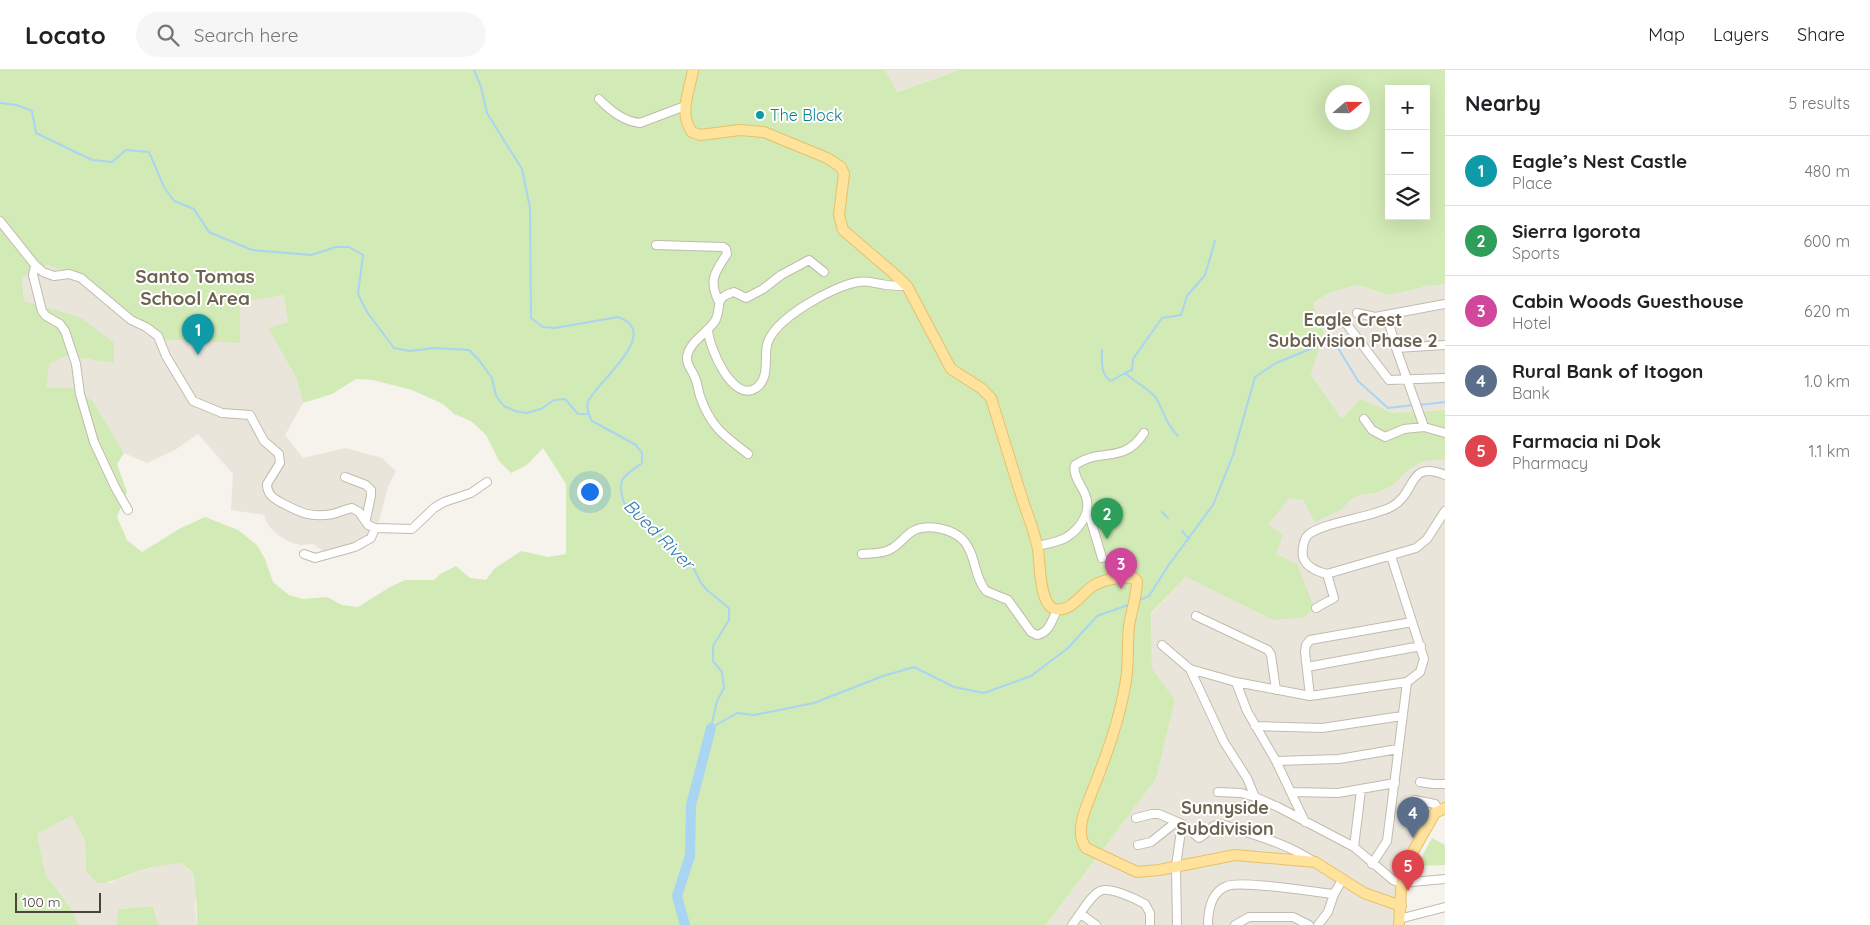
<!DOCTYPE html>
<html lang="en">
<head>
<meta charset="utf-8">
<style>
	body { margin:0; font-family:Quicksand,sans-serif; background:#f6f6f6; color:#202124 }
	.controls { position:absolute; right:15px; top:15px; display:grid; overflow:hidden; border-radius:0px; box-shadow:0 5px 20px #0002 }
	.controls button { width:45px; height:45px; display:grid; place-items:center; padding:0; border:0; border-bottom:1px solid #e0e0e0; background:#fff; color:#202124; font:25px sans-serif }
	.compass { position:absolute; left:1325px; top:15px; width:45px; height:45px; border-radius:50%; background:#fff; box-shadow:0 5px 20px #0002; rotate:70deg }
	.scale { position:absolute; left:15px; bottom:12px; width:86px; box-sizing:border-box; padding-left:5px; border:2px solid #4b4439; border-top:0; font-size:14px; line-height:18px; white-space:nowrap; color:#4b4439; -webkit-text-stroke:4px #fff; paint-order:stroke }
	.you { position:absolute; left:589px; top:421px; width:18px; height:18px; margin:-12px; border:4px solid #fff; border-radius:50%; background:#1a73e8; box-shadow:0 0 0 8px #1a73e833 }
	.badge { display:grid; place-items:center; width:32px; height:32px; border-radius:50%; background:#fc3f1d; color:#fff; font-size:16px; font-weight:700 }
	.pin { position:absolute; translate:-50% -41px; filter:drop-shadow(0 1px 2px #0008) }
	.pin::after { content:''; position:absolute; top:26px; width:18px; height:15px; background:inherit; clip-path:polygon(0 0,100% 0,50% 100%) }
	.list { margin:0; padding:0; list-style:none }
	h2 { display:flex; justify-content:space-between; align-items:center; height:65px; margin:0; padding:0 20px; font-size:21px }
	h2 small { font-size:16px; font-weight:400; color:#757577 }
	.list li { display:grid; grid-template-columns:32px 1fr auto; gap:15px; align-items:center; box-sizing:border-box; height:70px; padding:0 20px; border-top:1px solid #e0e0e0 }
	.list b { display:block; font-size:19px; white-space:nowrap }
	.list p { margin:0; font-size:16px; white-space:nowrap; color:#757577 }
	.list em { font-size:16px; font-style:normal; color:#757577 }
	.icon { flex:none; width:28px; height:28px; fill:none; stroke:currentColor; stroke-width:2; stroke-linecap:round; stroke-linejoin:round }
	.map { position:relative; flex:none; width:1445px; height:855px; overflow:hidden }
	header { display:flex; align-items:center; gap:30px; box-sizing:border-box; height:70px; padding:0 25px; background:#fff; border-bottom:1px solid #e0e0e0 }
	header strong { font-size:24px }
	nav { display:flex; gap:28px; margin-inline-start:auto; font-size:18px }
	.search { width:350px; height:45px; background:#f6f6f6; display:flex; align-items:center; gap:12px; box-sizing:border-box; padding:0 18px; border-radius:28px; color:#757577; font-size:19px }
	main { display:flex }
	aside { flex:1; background:#fff }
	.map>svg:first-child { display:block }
	.residential { fill:#eae5da }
	.green { fill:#d2eab5; fill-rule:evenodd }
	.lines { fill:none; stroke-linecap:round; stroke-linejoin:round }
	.stream { stroke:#a9d4f2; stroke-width:2 }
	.river { stroke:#a9d4f2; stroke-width:10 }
	.minor-casing { stroke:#c2bbae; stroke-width:10 }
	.major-casing { stroke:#e6c16a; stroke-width:12 }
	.minor { stroke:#fff; stroke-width:8 }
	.major { stroke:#ffe39c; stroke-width:10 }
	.culture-dot { fill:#0f9aa8; stroke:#fff; stroke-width:2 }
	.labels { text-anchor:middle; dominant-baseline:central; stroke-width:4; stroke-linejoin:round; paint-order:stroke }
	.culture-label { font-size:16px; fill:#0d838f; stroke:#fff; text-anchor:start }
	.neighbourhood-label { font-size:18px; font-weight:bold; fill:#6e6250; stroke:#fff }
	.water-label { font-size:18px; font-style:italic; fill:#2e7ab2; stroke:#fff }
	.quarter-label { font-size:19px; font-weight:bold; fill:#6e6250; stroke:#fff }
</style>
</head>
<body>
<header>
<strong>Locato</strong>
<div class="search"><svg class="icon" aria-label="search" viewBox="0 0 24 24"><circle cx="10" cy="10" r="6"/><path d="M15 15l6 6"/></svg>Search here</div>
<nav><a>Map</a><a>Layers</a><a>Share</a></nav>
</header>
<main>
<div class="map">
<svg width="1445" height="855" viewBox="0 0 1445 855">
	<rect width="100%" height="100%" fill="#f6f3ec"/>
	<path class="residential" d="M885,0h75l-64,22z
		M47,195l30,12 163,26 44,-8 4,27 -19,6 27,49 7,26 -18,32 18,23 42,-10 37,10 14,13 -8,16 -14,53 -11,9 -25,8 -17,-7 -8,-6 -13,1 -10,-3 -12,-7 -10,-10 -4,-10 -33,-5 2,-36 -35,-40 -23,16 -28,13 -23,-10 -31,-52 -20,-13h-26l2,-24 16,-8 49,7 -34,-46 -56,-16 -2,-23z
		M1445,214v126l-52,3 -33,-14 -18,20 -31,-44 13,-42 -11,-30 18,-11 27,-7 31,10 39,-9z
		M1432,389l13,1v348l-38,54 -8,63h-353l110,-146 19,-79 -23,-30 -1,-56 35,-37 87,43 3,-66 -7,-30 20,-27 14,3 12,23 8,-7 15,-5 20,-16 24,-3 20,-15 14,-14z
		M72,744l13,27 1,30 23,12 34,-13 22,-6 16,-1 12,11 3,18 -1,13 2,20h-39l-5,-19 -35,3 -2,16h-38l-6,-15 -16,-22 -10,-12 -9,-42z"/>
	<path class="green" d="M0,0h885l12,22 63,-22h485v214l-17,2 -39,9 -31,-10 -27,7 -18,11 11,30 -13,42 31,44 18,-20 33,14 52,-3v50c-39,-3 -34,17 -63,31 -6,3 -15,2 -22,4 -9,2 -14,12 -22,16 -9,5 -14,5 -23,12l-12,-23 -14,-2 -20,26 14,11 -7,19 21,10 17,43 -9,10 -32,3 -87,-43 -35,36 1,56 23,31 -19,79 -110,146h-849c1,-4 -2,-47 -4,-51 -2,-4 -9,-8 -12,-11 -13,1 -26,3 -39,7 -16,5 -29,13 -45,13l-11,-12 -1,-30 -13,-26 -35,19 9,42 10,12 16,22 6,15h-78zM1389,19h37v127h-37zM1332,22h30v30h-30zM47,195l30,12 81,62 82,4v-40l44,-8 4,27 -20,6 28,49 7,26 29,-9 24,-15 17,1 39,10 31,14 11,10 17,7 15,14 13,26 12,12 16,-8 16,-17 23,36v70l-18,3 -27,-6 -27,18 -8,11 -16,-2 -14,-12 -16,8 -6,6h-29l-15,7 -32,20 -16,-2 -15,-8 -24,2 -14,-4 -16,-13 -8,-23 -8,-14 -19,-15 -33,-13 -26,12 -37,23 -15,-12 -10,-23 10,-25 -10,-28 7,-11 -31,-52 -20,-13h-26l2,-24 17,-8 48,7v-20l-34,-26 -56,-16 -2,-23z
		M1432,768l13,7v20l-28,1z
		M153,836l5,19h-42l2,-16z"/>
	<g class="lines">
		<path class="stream" d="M474,0l7,17 6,26 35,56 8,39 1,110 12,9 12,1 63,-11c46,16 -24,67 -30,85 -2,7 1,13 4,19l44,24 6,8v10c-19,14 -26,15 -18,40l12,5 13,11 12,18 31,28 9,18 7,8 21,17v12l-16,26v15l9,11 2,16 -7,13 -6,27
			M0,33l17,2 15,6 4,22 56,27 20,2 14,-12 23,2 15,35 10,14 20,8 15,23 43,18 59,5 25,-8h13l14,8 -5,39 9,18 27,36 16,3 25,-3 34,2 10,10 13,18 4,18 8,10 11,5 11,2 15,-4 13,-9 11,-1 13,15h11
			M1102,280c0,11 -2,25 9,31l14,-8c9,8 25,17 31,25 9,15 9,25 22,38
			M1125,303l7,-3 1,-11 29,-41 19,-3 6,-19 18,-21 10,-34
			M1419,335l26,-3
			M1162,442l6,6
			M1182,461l7,8
			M1138,531l11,-5 19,-30 45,-61 20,-50 22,-78 21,-14 49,-20 13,5 20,33 30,27 26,-3
			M711,658l26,-15 17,2 60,-12 69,-27 31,-9 40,20 30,6 47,-17 37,-28 29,-32 34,-12"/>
		<path class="river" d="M685,855l-8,-29 13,-40 1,-51 20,-77"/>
		<g class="minor-casing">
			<path id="minor" d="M599,29c12,12 24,22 41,24l45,-17
				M0,151l35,44 8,7 11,4 15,-2 12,4 50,42 15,7 12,9 8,20 27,45 29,12 28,2 14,26 15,13 1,9 -13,21c0,10 6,14 13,18 21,11 30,16 53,12 7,-2 13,-5 19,-6l7,4 9,13 7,3 37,1 22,-21 10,-6 27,-9 16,-11
				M656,175l67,2 3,2 1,5c-12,18 -19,26 -8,48
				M35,195l-2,10 9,36 4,5 14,8 5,7 11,33 4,30 14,48 21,45 13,23
				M1357,243l18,4 70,-13
				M1387,246l9,32 28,79 21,6
				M1342,248l47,62 56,-2
				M708,259c0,17 25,75 48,59 14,-10 8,-29 11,-43 6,-26 66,-59 91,-63 8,-2 15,1 23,2 8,2 17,2 26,2
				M1396,278l49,-3
				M1364,349l8,11 13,7 19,-8 20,-2
				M748,384c-24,-18 -38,-28 -48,-58 -2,-6 -2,-12 -5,-18 -2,-7 -9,-13 -8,-21 2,-15 20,-24 28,-36 8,-14 -3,-23 19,-29l12,6 17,-9 18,-14 28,-15 15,12
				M1445,405c-38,-16 -28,19 -54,32 -21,11 -68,15 -83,28 -5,5 -6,16 -5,22 3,10 16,15 24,17l89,-26 11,-9 18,-28
				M345,407l21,8 5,5v6l-5,23
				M1088,441l14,47
				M1037,476c10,-2 22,-4 30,-9 15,-10 25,-27 18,-43 -4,-9 -13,-20 -10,-29 26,-18 48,0 69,-32
				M304,484l11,4 40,-11 16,-9 4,-10
				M862,484c9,-1 19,0 27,-4 10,-4 15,-14 24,-19 15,-8 40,-2 51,10 12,14 10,36 22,50l22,9 23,32 6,3c12,-2 15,-15 20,-25
				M1316,538l18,-10 -7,-24
				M1196,546l72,34 3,5 5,35
				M1162,575l28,24 34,73 23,36 8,19
				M1307,597l114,-21
				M1190,599l46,13 74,14 97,-14
				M1236,612l11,29 29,50 29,61
				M1310,626l-5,-44 1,-7 4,-5 102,-18
				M1255,656l67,2 80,-12
				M1276,691l63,-2 59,-10
				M1420,712l13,2h12
				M1218,722l23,1 14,4 23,10 76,40 39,33 8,3 44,-4
				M1292,722l46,1 57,-10
				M1415,730l20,4 4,7
				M1136,748l16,-4h7l23,10 17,14c10,-5 12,-16 25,-13 30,10 62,18 89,36
				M1138,775l13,-3 25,-20
				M1354,777l7,-57
				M1372,794l15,-23 20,-159 13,-10 4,-13 -33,-103
				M1081,844l15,11
				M1399,849l46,-12
				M1072,855c7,-9 18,-29 28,-34 9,-5 36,8 45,13l5,9v12
				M1177,855l-1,-59 6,-42
				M1208,855c0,-15 3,-33 19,-39 14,-6 87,6 107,8
				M1235,855l14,-8h44l16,8
				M1318,855l10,-13 6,-18 8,-14"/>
		</g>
		<g class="major-casing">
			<path id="major" d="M693,0c-3,20 -15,43 -1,62l8,3 40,-5 24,2 63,26 14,9 3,7 -5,41 4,15 49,42 15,14 44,83 30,19 10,10c11,35 21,69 32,103 5,15 12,32 15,48 2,13 1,56 17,60 15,4 27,-16 38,-23 11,-7 28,-9 41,-8l3,3c0,15 -6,31 -8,45 -2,18 0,36 -3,54 -6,40 -21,79 -36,117 -6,15 -15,36 -4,51l51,24 22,-2 76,-15 80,7 49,31 37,13
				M1399,855l3,-51 5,-12 28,-49 10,-5"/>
		</g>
		<use href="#minor" class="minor"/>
		<use href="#major" class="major"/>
	</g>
	<circle class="culture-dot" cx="760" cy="45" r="5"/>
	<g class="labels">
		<g class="culture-label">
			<text x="770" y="45">The Block</text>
		</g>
		<g class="neighbourhood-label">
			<text x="1353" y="249">Eagle Crest<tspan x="1353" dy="21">Subdivision Phase 2</tspan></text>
			<text x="1225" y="737">Sunnyside<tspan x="1225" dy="21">Subdivision</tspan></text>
		</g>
		<g class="water-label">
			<text transform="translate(659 464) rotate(45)">Bued River</text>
		</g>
		<g class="quarter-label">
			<text x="195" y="206">Santo Tomas<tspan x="195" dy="22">School Area</tspan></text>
		</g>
	</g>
</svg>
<div class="controls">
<button>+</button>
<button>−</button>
<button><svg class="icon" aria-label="layers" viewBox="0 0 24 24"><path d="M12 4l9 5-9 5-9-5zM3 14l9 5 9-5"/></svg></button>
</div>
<svg class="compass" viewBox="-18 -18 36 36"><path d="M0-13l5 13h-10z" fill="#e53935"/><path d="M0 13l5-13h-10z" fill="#757577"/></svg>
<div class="scale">100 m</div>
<div class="you"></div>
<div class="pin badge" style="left:198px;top:285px;background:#0f9aa8">1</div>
<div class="pin badge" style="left:1107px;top:469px;background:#2e9e5b">2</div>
<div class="pin badge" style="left:1121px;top:519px;background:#d1479c">3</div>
<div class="pin badge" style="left:1413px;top:768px;background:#5c6f8a">4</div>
<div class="pin badge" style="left:1408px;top:821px;background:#e0444e">5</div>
</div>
<aside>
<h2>Nearby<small>5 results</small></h2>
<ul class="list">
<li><span class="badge" style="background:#0f9aa8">1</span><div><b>Eagle’s Nest Castle</b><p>Place</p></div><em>480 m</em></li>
<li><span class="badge" style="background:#2e9e5b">2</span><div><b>Sierra Igorota</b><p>Sports</p></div><em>600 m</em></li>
<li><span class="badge" style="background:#d1479c">3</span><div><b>Cabin Woods Guesthouse</b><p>Hotel</p></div><em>620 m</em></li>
<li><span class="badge" style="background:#5c6f8a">4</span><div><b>Rural Bank of Itogon</b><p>Bank</p></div><em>1.0 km</em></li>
<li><span class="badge" style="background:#e0444e">5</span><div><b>Farmacia ni Dok</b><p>Pharmacy</p></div><em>1.1 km</em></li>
</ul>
</aside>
</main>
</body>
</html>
